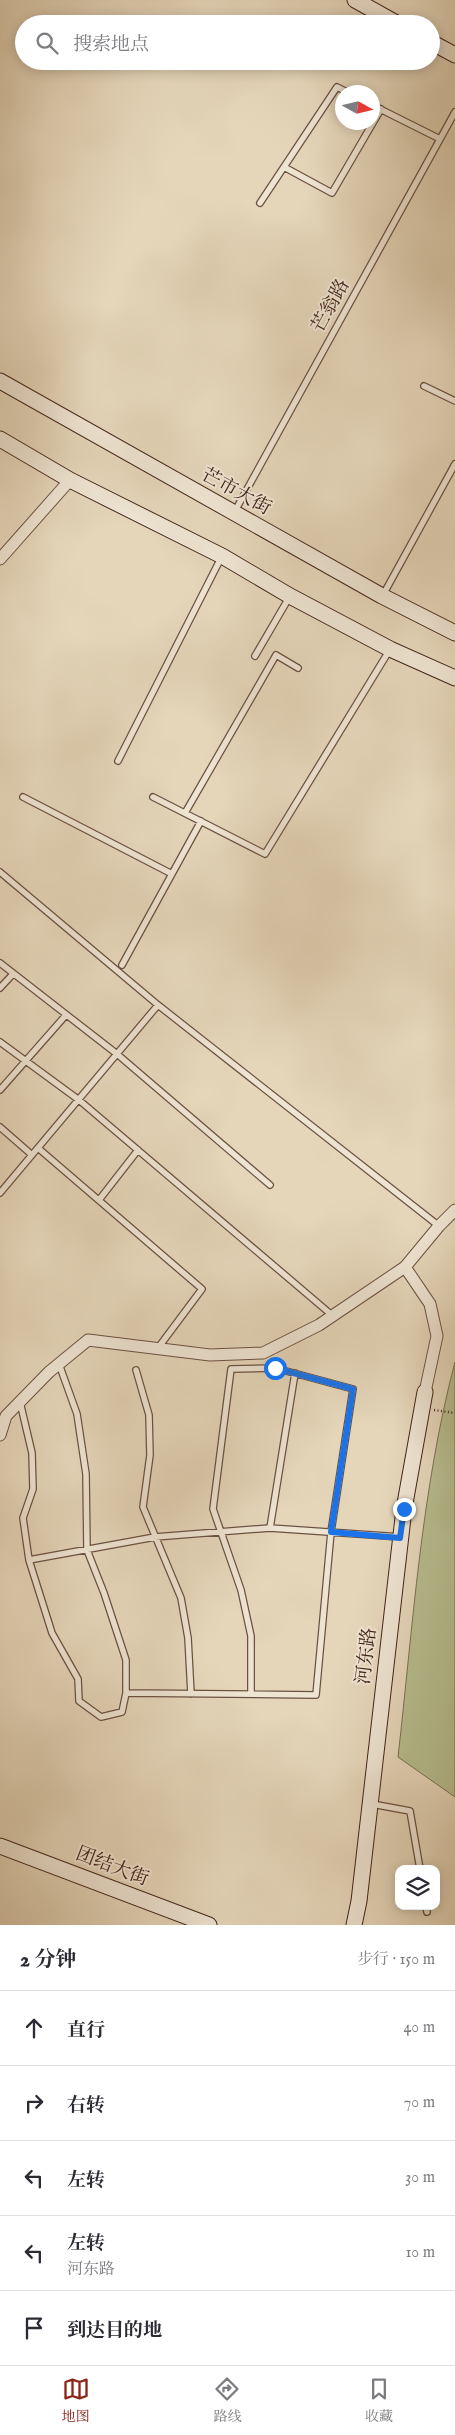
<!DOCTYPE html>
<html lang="zh">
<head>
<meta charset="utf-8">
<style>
	body { margin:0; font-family:"IM FELL English","Noto Serif SC",serif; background:#f2f2f3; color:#2b2b33 }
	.controls { position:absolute; right:15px; bottom:15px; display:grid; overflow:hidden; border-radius:10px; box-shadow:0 2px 12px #0003 }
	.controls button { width:45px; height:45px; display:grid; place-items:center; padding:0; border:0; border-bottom:1px solid #e1e1e2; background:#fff; color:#2b2b33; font:25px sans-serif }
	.compass { position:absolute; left:335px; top:85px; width:45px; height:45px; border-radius:50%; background:#fff; box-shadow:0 2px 12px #0003; rotate:98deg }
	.stop { position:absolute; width:15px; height:15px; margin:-11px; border:4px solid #1a73e8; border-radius:50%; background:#fff }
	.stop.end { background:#1a73e8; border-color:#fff; box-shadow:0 1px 5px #0008 }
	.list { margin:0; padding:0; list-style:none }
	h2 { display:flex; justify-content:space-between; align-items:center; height:65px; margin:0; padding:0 20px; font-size:21px }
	h2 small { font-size:16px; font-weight:400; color:#7c7c81 }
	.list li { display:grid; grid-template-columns:32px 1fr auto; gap:15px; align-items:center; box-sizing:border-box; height:75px; padding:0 20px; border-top:1px solid #e1e1e2 }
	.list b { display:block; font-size:19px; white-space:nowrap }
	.list p { margin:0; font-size:16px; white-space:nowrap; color:#7c7c81 }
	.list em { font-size:16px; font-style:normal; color:#7c7c81 }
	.icon { flex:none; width:28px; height:28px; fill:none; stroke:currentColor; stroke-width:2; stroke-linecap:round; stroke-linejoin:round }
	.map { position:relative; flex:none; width:455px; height:1925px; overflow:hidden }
	.search { position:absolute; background:#fff; box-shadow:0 2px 12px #0003; left:15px; right:15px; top:15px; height:55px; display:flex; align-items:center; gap:12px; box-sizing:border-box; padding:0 18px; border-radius:28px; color:#7c7c81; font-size:19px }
	.sheet { height:440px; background:#fff }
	nav { display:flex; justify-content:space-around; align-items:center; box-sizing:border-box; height:70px; border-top:1px solid #e1e1e2; background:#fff; font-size:14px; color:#7c7c81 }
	nav a { display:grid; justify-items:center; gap:2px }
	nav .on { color:#8f2418 }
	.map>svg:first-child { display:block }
	.green { fill:#b6bd8f; stroke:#7d7154 }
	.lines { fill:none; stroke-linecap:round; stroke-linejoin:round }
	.lane-casing { stroke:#6c5142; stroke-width:8 }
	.street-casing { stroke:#6c5142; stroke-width:13 }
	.secondary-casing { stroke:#44251a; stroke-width:17 }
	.path { stroke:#44251a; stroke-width:2.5; stroke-dasharray:1 2.5; stroke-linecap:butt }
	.lane { stroke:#eee4d2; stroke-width:5.5 }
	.street { stroke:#eee4d2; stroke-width:11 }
	.secondary { stroke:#eee4d2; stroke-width:15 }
	.route { stroke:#1a73e8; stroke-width:6 }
	.labels { text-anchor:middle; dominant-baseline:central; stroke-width:4; stroke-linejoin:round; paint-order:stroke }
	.street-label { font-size:19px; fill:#44251a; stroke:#eee4d2 }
</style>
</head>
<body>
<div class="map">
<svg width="455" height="1925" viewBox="0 0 455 1925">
	<rect width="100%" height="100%" fill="#e5d6ba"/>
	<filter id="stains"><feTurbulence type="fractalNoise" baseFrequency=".004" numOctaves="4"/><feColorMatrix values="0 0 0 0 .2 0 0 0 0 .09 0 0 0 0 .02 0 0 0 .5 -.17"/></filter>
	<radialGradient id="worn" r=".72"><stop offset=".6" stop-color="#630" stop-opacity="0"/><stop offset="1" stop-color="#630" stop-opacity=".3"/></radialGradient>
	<path class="green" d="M455,1362v435l-57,-40c15,-131 23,-266 57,-395z"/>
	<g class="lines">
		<g class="lane-casing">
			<path id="lane" d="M372,105l68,34
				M284,167l48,26 49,-84
				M260,203l77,-116 10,5
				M424,386l31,15
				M235,511l220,-399
				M383,595l72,-131
				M255,656l35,-60
				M118,761l104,-205
				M23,797l149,77
				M153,797l112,57 124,-203
				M185,813l91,-158 22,13
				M0,872l158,133 281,221
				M0,963l117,91 153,131
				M122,965l79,-144
				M0,988l13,-14
				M0,1042l79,58 254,216
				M0,1090l66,-75
				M0,1127l32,28
				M38,1148l164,141 -44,59
				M0,1193l158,-188
				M99,1200l39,-50
				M59,1364l18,50 9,60 1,76 17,43 22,67v33
				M136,1370l13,45 1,40 -7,52 38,91 7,40 3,56
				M20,1402l12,51 1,36 -10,29 6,42 23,73 26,46 1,22 22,16 21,-5 4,-19 190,2 15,-163 22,-143 -78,-21 -44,1 -18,140 28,81 10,46v57
				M270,1528l25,-155
				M29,1560l126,-23 115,-9 131,9
				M372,1804l38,7 10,58
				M426,1906l1,6"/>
		</g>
		<g class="street-casing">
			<path id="street" d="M0,559l70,-79
				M425,1392l12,-56 -7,-32 -25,-37 34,-41 16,-16
				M0,1435l6,-19 43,-44 39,-32 122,15 53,-2 56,-28 86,-58"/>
		</g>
		<g class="secondary-casing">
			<path id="secondary" d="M355,0l43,24
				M431,42l24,13
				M0,381l382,215 73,37
				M0,439l70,41 152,76 68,40 100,53 65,29
				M0,1846l209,79
				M354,1925l5,-24 45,-392 21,-117"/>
		</g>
		<path class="path" d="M434,1410l21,3"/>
		<use href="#lane" class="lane"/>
		<use href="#street" class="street"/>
		<use href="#secondary" class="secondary"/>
	</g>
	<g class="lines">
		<path class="route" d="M275,1368l78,21 -22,143 69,6 4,-29"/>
	</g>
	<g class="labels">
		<g class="street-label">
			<text transform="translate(331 306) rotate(-61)">芒翁路</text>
			<text transform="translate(236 492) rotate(29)">芒市大街</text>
			<text transform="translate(367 1656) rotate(-83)">河东路</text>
			<text transform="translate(112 1867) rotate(21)">团结大街</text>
		</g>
	</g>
	<rect width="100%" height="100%" filter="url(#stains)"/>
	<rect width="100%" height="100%" fill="url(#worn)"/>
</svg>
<div class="controls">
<button><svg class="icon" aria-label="layers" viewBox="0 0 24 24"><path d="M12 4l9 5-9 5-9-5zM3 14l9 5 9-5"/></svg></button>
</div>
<svg class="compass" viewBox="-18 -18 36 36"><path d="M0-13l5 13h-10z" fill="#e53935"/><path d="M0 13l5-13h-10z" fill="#7c7c81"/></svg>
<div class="stop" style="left:275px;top:1368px"></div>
<div class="stop end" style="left:404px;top:1509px"></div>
<div class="search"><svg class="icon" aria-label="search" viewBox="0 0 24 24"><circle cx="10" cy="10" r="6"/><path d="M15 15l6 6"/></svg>搜索地点</div>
</div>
<section class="sheet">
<h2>2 分钟<small>步行 · 150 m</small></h2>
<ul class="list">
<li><svg class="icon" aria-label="ahead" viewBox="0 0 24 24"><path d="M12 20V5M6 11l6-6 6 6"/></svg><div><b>直行</b></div><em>40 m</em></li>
<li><svg class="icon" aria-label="right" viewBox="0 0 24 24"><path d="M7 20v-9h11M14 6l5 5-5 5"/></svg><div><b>右转</b></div><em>70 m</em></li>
<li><svg class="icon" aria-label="left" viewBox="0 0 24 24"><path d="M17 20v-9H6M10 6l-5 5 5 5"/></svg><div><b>左转</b></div><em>30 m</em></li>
<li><svg class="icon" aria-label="left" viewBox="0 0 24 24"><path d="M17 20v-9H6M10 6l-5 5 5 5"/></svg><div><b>左转</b><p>河东路</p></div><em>10 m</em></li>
<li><svg class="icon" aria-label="arrive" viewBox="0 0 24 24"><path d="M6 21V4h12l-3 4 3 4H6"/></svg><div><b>到达目的地</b></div></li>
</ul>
</section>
<nav>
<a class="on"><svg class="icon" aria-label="map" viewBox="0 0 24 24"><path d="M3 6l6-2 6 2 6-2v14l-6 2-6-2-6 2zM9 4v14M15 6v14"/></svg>地图</a>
<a><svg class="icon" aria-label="directions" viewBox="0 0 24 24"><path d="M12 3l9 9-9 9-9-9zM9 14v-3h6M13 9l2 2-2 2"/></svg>路线</a>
<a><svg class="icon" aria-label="saved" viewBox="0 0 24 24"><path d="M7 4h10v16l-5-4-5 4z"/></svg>收藏</a>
</nav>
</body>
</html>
